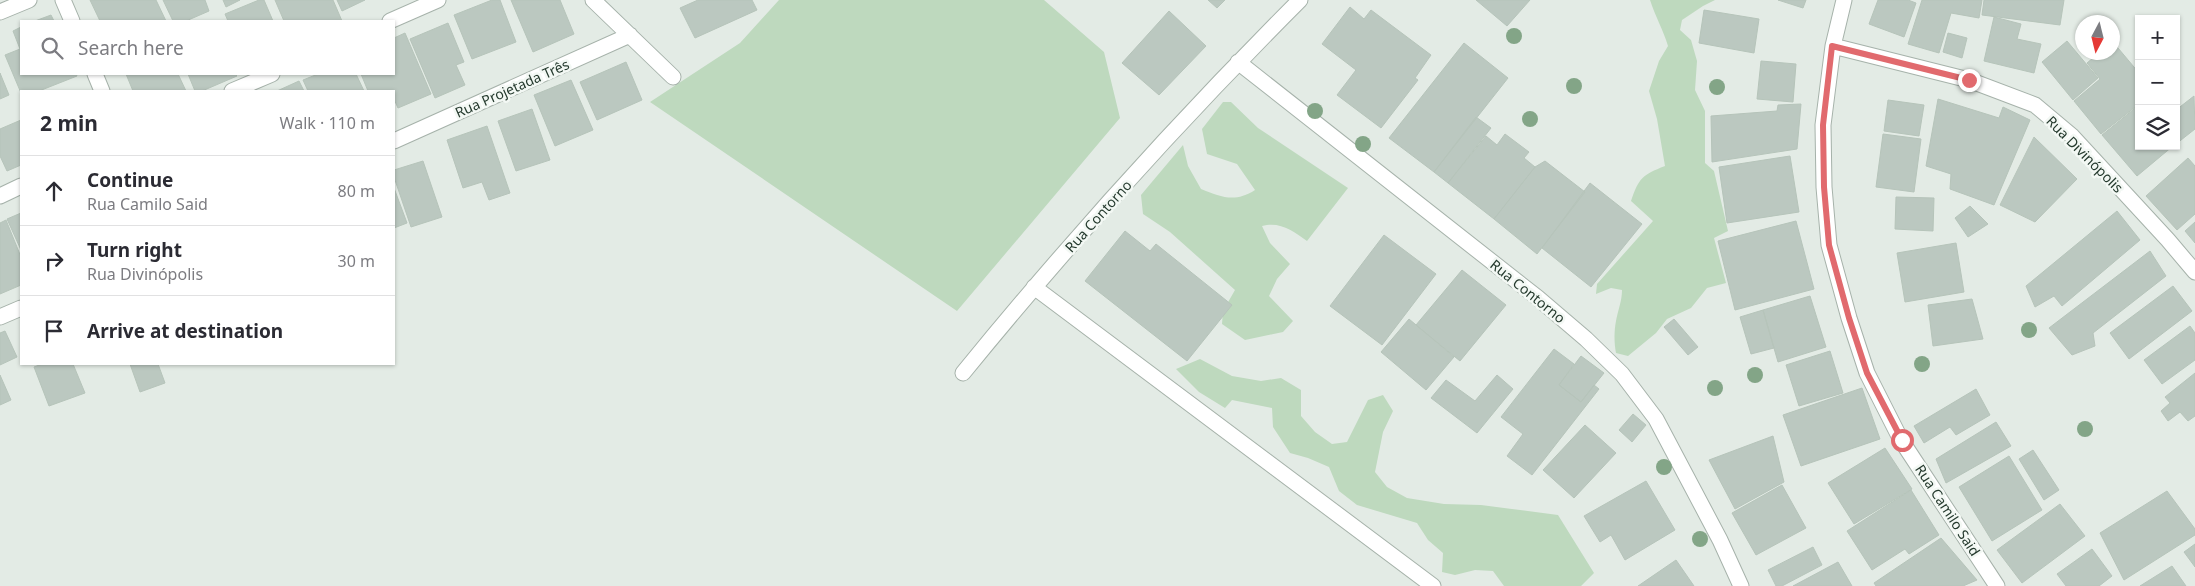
<!DOCTYPE html>
<html lang="en">
<head>
<meta charset="utf-8">
<style>
	body { margin:0; font-family:"Noto Sans",sans-serif; background:#f2f2f3; color:#2b2b33 }
	.controls { position:absolute; right:15px; top:15px; display:grid; overflow:hidden; border-radius:0px; box-shadow:0 1px 4px #0004 }
	.controls button { width:45px; height:45px; display:grid; place-items:center; padding:0; border:0; border-bottom:1px solid #e1e1e2; background:#fff; color:#2b2b33; font:25px sans-serif }
	.compass { position:absolute; left:2075px; top:15px; width:45px; height:45px; border-radius:50%; background:#fff; box-shadow:0 1px 4px #0004; rotate:187deg }
	.stop { position:absolute; width:15px; height:15px; margin:-11px; border:4px solid #e16a6e; border-radius:50%; background:#fff }
	.stop.end { background:#e16a6e; border-color:#fff; box-shadow:0 1px 5px #0008 }
	.list { margin:0; padding:0; list-style:none }
	h2 { display:flex; justify-content:space-between; align-items:center; height:65px; margin:0; padding:0 20px; font-size:21px }
	h2 small { font-size:16px; font-weight:400; color:#7c7c81 }
	.list li { display:grid; grid-template-columns:32px 1fr auto; gap:15px; align-items:center; box-sizing:border-box; height:70px; padding:0 20px; border-top:1px solid #e1e1e2 }
	.list b { display:block; font-size:19px; white-space:nowrap }
	.list p { margin:0; font-size:16px; white-space:nowrap; color:#7c7c81 }
	.list em { font-size:16px; font-style:normal; color:#7c7c81 }
	.icon { flex:none; width:28px; height:28px; fill:none; stroke:currentColor; stroke-width:2; stroke-linecap:round; stroke-linejoin:round }
	.map { position:relative; flex:none; width:2195px; height:586px; overflow:hidden }
	.search { position:absolute; background:#fff; box-shadow:0 1px 4px #0004; left:20px; top:20px; width:375px; height:55px; display:flex; align-items:center; gap:12px; box-sizing:border-box; padding:0 18px; border-radius:0px; color:#7c7c81; font-size:19px }
	.panel { position:absolute; background:#fff; box-shadow:0 1px 4px #0004; left:20px; top:90px; width:375px; height:275px; border-radius:0px }
	.map>svg:first-child { display:block }
	.green { fill:#bed9be }
	.building { fill:#bbc8c0; stroke:#b6c4ba }
	.lines { fill:none; stroke-linecap:round; stroke-linejoin:round }
	.minor-casing { stroke:#a6b2aa; stroke-width:17 }
	.minor { stroke:#fff; stroke-width:15 }
	.tree { fill:#83a587 }
	.route { stroke:#e16a6e; stroke-width:6 }
	.labels { text-anchor:middle; dominant-baseline:central; stroke-width:5; stroke-linejoin:round; paint-order:stroke }
	.street-label { font-size:14px; fill:#253a2e; stroke:#f3f8f4 }
</style>
</head>
<body>
<div class="map">
<svg width="2195" height="586" viewBox="0 0 2195 586">
	<rect width="100%" height="100%" fill="#e3ebe5"/>
	<path class="green" d="M779,0h265l60,52 16,66 -163,193 -307,-209 90,-59z
		M1650,0h65l-12,6 -21,14 -2,10 11,10 6,21 -2,29 10,21v52l9,8 14,60 -14,7 12,45 -19,5 -16,20 -24,11 -11,14 -28,23 -12,-3c-2,-10 -2,-22 0,-32 2,-11 6,-20 6,-31l-11,-2 -15,6 1,-10 56,-63 -22,-20c8,-23 11,-26 34,-35l-8,-47 -8,-28 10,-30 9,-15c-5,-17 -13,-30 -18,-46z
		M1223,102h8l27,26 90,60 -41,53c-14,-10 -27,-20 -45,-15l8,17 20,21 -13,15 -8,17 24,25 -10,11 -38,8 -23,-16 1,-13 12,-21 -65,-58 -27,-18 -2,-19 42,-50 5,21 13,23c20,8 34,14 54,1l-18,-26 -30,-10 -5,-25z
		M1200,359l32,17 29,5 20,-3 20,12v26l14,16 17,12 15,-2 21,-42 15,-5 10,16 -10,21 -8,40 12,15 20,11 37,6 37,1 77,10 36,58 -13,13h-77l-11,-15 -18,-1 -20,5 -13,-3 1,-19 -15,-13 -11,-17 -60,-18 -18,-14 -10,-24 -21,-9 -18,-5 -17,-26 -1,-19 -40,-8 -7,8 -26,-16 -23,-23z"/>
	<path class="building" d="M90,0h66l10,21h-66z
		M163,0h42l4,11 -23,10h-13z
		M223,0h17l-14,7z
		M259,0h5l9,21h-45l-3,-7z
		M275,0h58l9,21h-58z
		M337,0h28l-23,11z
		M492,0h8l16,42 -44,17 -18,-44z
		M511,0h49l14,34 -41,18z
		M698,0h54l5,10 -62,28 -15,-30z
		M1208,0h17l-8,8z
		M1476,0h54l-23,26z
		M1778,0h28l-3,8z
		M1878,0h30l8,3 -12,34 -35,-13z
		M1922,0h60l-3,18 -28,-5 -12,40 -31,-9z
		M1984,0h80l-4,25 -78,-10z
		M1350,7l14,12 7,-9 60,45 -16,23 3,2 -37,48 -44,-33 19,-25 -34,-26z
		M1704,10l55,9 -5,34 -55,-10z
		M1169,11l37,35 -47,49 -37,-32z
		M51,15l3,6h-19z
		M1994,17l27,7 -4,15 24,5 -7,29 -50,-12z
		M448,23l16,39 -8,3 9,20 -30,13 -25,-59z
		M21,27v47h55l1,2 -38,15 -18,2 -16,-38 15,-6 -7,-18z
		M405,33l26,61 -33,14 -4,-9v-8h-26l-7,-17h33v-36z
		M1948,33l19,5 -5,20 -19,-6z
		M2067,41l31,37 -25,22 -31,-38z
		M2113,42l26,31v31l-38,30 -27,-33 26,-22 -13,-16 13,-11h12z
		M1464,43l44,35 -74,94 -45,-34z
		M1761,61l35,3 -3,38 -36,-3z
		M626,62l16,38 -45,20 -17,-38z
		M0,73l9,22 -9,4z
		M126,74h52l8,17h-53z
		M188,74h47l2,2 -35,15h-7z
		M318,74h38l8,17h-56l-5,-11z
		M571,80l22,50 -38,16 -21,-51z
		M299,81l5,10h-27z
		M2194,96l1,33 -19,15v-34z
		M1938,99l61,19 4,-11 27,13 -36,85 -44,-16 1,-15 -25,-8z
		M1888,100l36,5 -5,31 -35,-5z
		M1801,104l-4,45 -85,13 -1,-46 66,-5 1,-6z
		M2139,105v41h34l-36,30 -35,-41z
		M532,109l18,51 -34,11 -18,-50z
		M1476,117l15,11 -43,55 -14,-11z
		M21,120v45l-14,6 -7,-15v-27z
		M487,126l23,67 -21,7 -7,-18 -19,6 -16,-48z
		M1505,134l24,18 -5,6 11,9 -41,52 -46,-36 38,-47 11,9z
		M1883,134l38,5 -7,53 -38,-5z
		M2034,137l43,42 -42,43 -35,-17z
		M1790,156l9,56 -72,11 -8,-56z
		M2188,158l7,8v48l-18,16 -31,-34z
		M423,161l19,56 -31,10 -17,-50v-7z
		M1545,161l40,31 -48,62 -43,-35 41,-52z
		M1590,183l52,41 -51,63 -49,-39z
		M394,188l13,35 -13,5z
		M1896,197l38,1 -1,33 -38,-2z
		M1970,206l18,18 -20,13 -13,-19z
		M2117,211l23,29 -78,66 -8,-10 -19,11 -9,-21z
		M21,213v37l-14,-31z
		M6,220l15,37v28l-21,9v-71z
		M1796,221l18,68 -79,21 -17,-69z
		M2195,222v21l-10,-12z
		M1125,231l25,20 6,-7 76,61 -45,56 -102,-80z
		M1384,235l52,39 -54,71 -52,-39z
		M1956,243l8,49 -59,10 -8,-49z
		M2150,251l16,25 -73,57 2,13 -23,9 -23,-27z
		M1462,270l44,35 -46,56 -44,-36z
		M2173,286l19,25 -63,48 -19,-26z
		M1810,296l16,51 -48,15 -15,-52z
		M1972,299l11,40 -50,7 -5,-41z
		M1763,310l11,38 -23,6 -11,-37z
		M1409,319l45,38 -28,33 -45,-38z
		M1674,319l24,28 -10,8 -24,-28z
		M2190,326l5,7v27l-33,24 -18,-24z
		M5,331l12,26 -17,8v-32z
		M1554,349l20,15 -15,21 22,17 13,-17 5,4 -67,86 -25,-19 16,-22 -22,-17z
		M1830,351l13,42 -44,13 -13,-41z
		M1581,356l23,17 -23,29 -22,-17z
		M42,364h31l12,29 -36,13 -15,-39z
		M130,364h28l7,19 -25,9z
		M2195,373v43l-7,5 -8,-9 -12,9 -7,-10 9,-8 -5,-6z
		M0,375l11,25 -11,5z
		M1497,375l16,14 -36,44 -46,-35 15,-18 29,21z
		M1862,388l18,51 -79,27 -18,-51z
		M1976,389l14,26 -34,20 -6,-8 -26,16 -10,-17z
		M1633,414l13,11 -14,17 -13,-12z
		M1996,422l15,24 -65,37 -10,-24z
		M1585,425l31,28 -42,45 -31,-28z
		M1773,436l11,46 -49,27 -26,-49z
		M1885,448l27,41 -58,35 -26,-41z
		M2033,450l26,40 -15,10 -25,-41z
		M2009,456l33,54 -50,31 -33,-54z
		M1646,481l29,49 -50,30 -14,-25 -11,7 -16,-26z
		M1782,485l24,43 -50,27 -24,-42z
		M1911,490l28,45 -30,19 -4,-5 -33,21 -25,-39z
		M2167,491l28,38v6l-71,45 -24,-47z
		M2060,504l25,32 -63,47 -25,-33z
		M1941,538l36,42 -14,6h-87l-2,-3z
		M2195,544v23l-11,-15z
		M1813,547l9,18 -40,21h-6l-8,-16z
		M2092,549l20,27 -13,10h-33l-9,-12z
		M1676,560l18,26h-56z
		M1838,562l14,24h-59z
		M2172,566l14,20h-46z"/>
	<g class="lines">
		<g class="minor-casing">
			<path id="minor" d="M63,0l9,21
				M593,0l80,77
				M1844,0l-11,46 -10,79 1,62 5,58 20,73 18,55 34,67 96,146
				M0,12l29,-12
				M390,21l48,-21
				M1833,46l136,34 66,25 37,31 96,104 27,32
				M1238,62l300,236 48,41 36,35 34,45 64,121 21,46
				M95,74l7,17
				M232,91l40,-17
				M394,141l236,-106
				M0,196l21,-10
				M1034,287l399,299
				M0,317l21,-9
				M963,373c106,-130 219,-255 337,-373"/>
		</g>
		<use href="#minor" class="minor"/>
	</g>
	<g class="tree">
		<circle cx="1514" cy="36" r="8"/>
		<circle cx="1574" cy="86" r="8"/>
		<circle cx="1717" cy="87" r="8"/>
		<circle cx="1315" cy="111" r="8"/>
		<circle cx="1530" cy="119" r="8"/>
		<circle cx="1363" cy="144" r="8"/>
		<circle cx="2029" cy="330" r="8"/>
		<circle cx="1922" cy="364" r="8"/>
		<circle cx="1755" cy="375" r="8"/>
		<circle cx="1715" cy="388" r="8"/>
		<circle cx="2085" cy="429" r="8"/>
		<circle cx="1664" cy="467" r="8"/>
		<circle cx="1700" cy="539" r="8"/>
	</g>
	<g class="lines">
		<path class="route" d="M1902,440l-35,-67 -18,-55 -20,-73 -5,-58 -1,-62 9,-79 137,34"/>
	</g>
	<g class="labels">
		<g class="street-label">
			<text transform="translate(512 88) rotate(-24)">Rua Projetada Três</text>
			<text transform="translate(2085 154) rotate(45)">Rua Divinópolis</text>
			<text transform="translate(1098 216) rotate(-48)">Rua Contorno</text>
			<text transform="translate(1528 291) rotate(39)">Rua Contorno</text>
			<text transform="translate(1948 510) rotate(57)">Rua Camilo Said</text>
		</g>
	</g>
</svg>
<div class="controls">
<button>+</button>
<button>−</button>
<button><svg class="icon" aria-label="layers" viewBox="0 0 24 24"><path d="M12 4l9 5-9 5-9-5zM3 14l9 5 9-5"/></svg></button>
</div>
<svg class="compass" viewBox="-18 -18 36 36"><path d="M0-13l5 13h-10z" fill="#e53935"/><path d="M0 13l5-13h-10z" fill="#7c7c81"/></svg>
<div class="stop" style="left:1902px;top:440px"></div>
<div class="stop end" style="left:1969px;top:80px"></div>
<div class="search"><svg class="icon" aria-label="search" viewBox="0 0 24 24"><circle cx="10" cy="10" r="6"/><path d="M15 15l6 6"/></svg>Search here</div>
<section class="panel">
<h2>2 min<small>Walk · 110 m</small></h2>
<ul class="list">
<li><svg class="icon" aria-label="ahead" viewBox="0 0 24 24"><path d="M12 20V5M6 11l6-6 6 6"/></svg><div><b>Continue</b><p>Rua Camilo Said</p></div><em>80 m</em></li>
<li><svg class="icon" aria-label="right" viewBox="0 0 24 24"><path d="M7 20v-9h11M14 6l5 5-5 5"/></svg><div><b>Turn right</b><p>Rua Divinópolis</p></div><em>30 m</em></li>
<li><svg class="icon" aria-label="arrive" viewBox="0 0 24 24"><path d="M6 21V4h12l-3 4 3 4H6"/></svg><div><b>Arrive at destination</b></div></li>
</ul>
</section>
</div>
</body>
</html>
